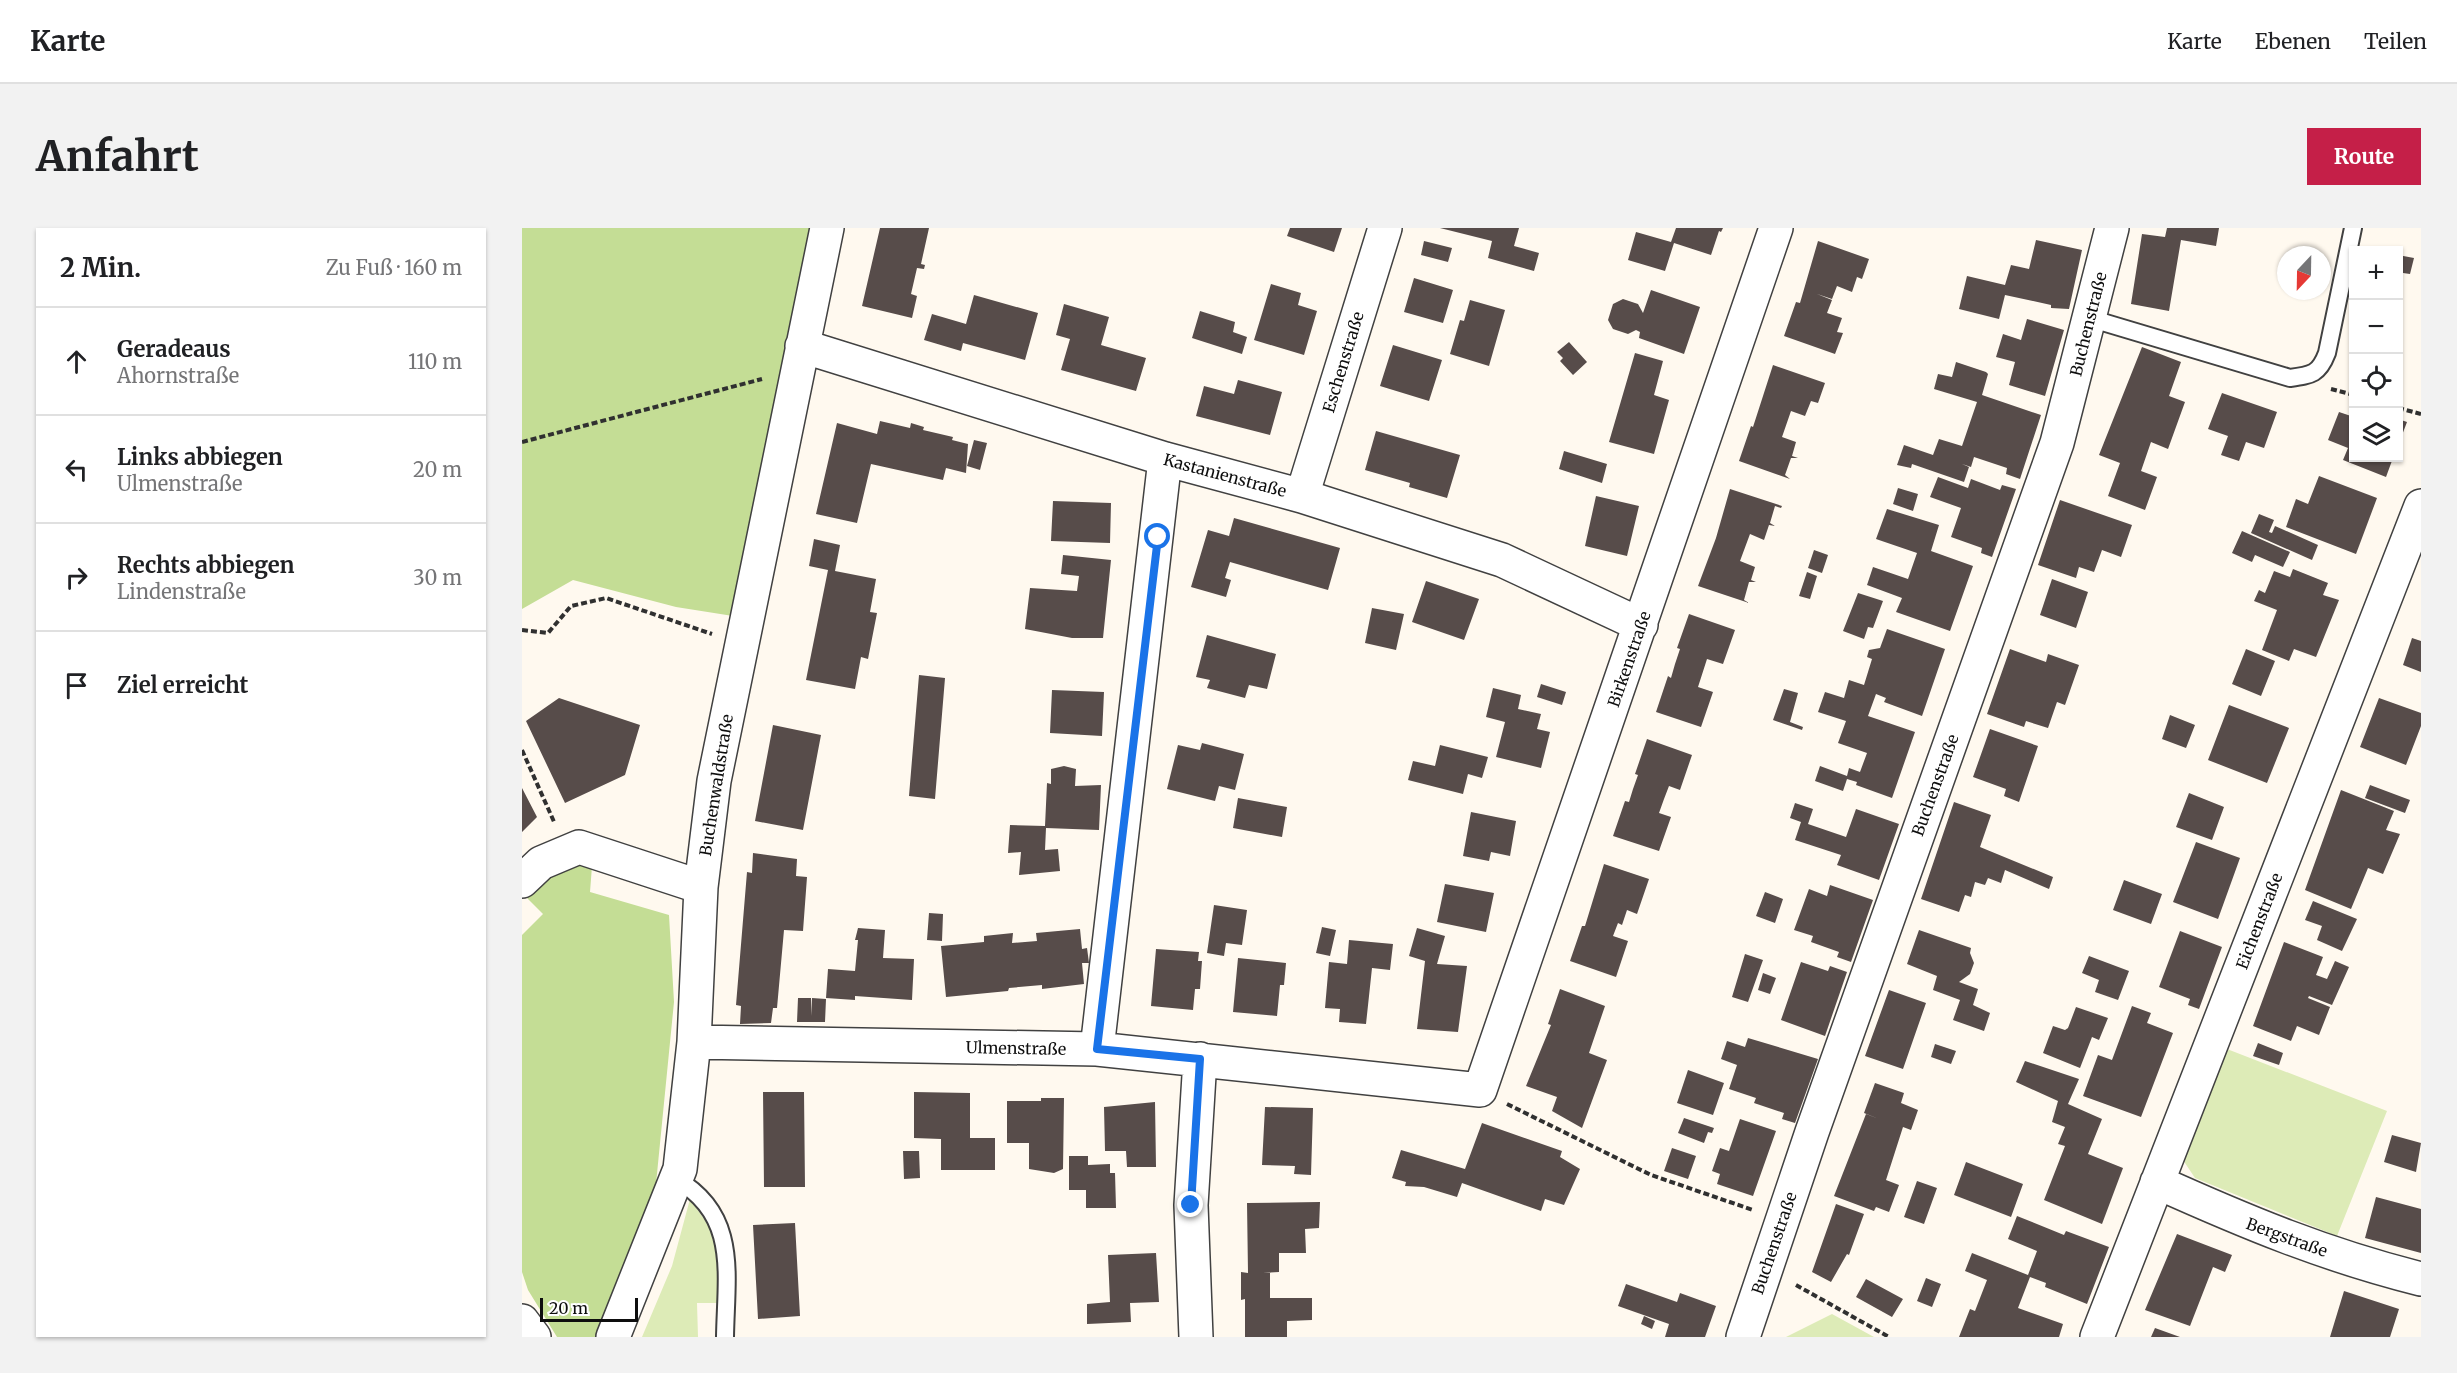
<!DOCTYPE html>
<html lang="de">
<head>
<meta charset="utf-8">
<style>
	body { margin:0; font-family:Merriweather,serif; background:#f2f2f2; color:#202124 }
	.controls { position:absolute; right:18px; top:18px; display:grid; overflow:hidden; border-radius:0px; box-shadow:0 2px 4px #0004 }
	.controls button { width:54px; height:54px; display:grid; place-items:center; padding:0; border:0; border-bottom:2px solid #e0e0e0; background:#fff; color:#202124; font:30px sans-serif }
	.compass { position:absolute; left:1755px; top:18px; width:54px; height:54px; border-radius:50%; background:#fff; box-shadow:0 2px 4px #0004; rotate:202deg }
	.scale { position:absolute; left:18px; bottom:15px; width:98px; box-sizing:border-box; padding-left:6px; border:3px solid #0e0e0e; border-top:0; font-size:16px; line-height:21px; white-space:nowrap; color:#0e0e0e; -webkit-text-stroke:4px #fff; paint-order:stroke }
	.stop { position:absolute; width:18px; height:18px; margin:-14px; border:4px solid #1a73e8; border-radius:50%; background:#fff }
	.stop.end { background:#1a73e8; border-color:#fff; box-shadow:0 2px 6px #0008 }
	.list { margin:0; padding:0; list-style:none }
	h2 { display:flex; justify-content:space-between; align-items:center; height:78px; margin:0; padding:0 24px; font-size:26px }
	h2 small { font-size:20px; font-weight:400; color:#757577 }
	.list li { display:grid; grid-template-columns:39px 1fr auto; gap:18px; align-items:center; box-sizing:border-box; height:108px; padding:0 24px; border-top:2px solid #e0e0e0 }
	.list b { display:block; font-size:22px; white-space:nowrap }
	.list p { margin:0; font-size:20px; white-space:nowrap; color:#757577 }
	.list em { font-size:20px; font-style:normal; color:#757577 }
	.icon { flex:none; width:33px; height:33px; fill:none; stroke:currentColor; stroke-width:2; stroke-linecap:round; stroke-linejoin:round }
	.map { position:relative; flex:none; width:1899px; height:1109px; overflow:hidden; border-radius:0px }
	header { display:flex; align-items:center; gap:36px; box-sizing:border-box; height:84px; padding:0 30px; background:#fff; border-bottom:2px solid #e0e0e0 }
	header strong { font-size:28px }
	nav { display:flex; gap:33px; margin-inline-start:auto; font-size:21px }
	.intro { display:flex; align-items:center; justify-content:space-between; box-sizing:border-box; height:144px; padding:0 36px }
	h1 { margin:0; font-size:42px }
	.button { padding:15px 27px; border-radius:0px; background:#c51f48; color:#fff; font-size:21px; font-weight:700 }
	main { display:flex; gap:36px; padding:0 36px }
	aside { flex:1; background:#fff; border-radius:0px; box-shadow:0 2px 4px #0004 }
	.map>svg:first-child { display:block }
	.green { fill:#ddebb7 }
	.forest { fill:#c4dd95 }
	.building { fill:#574c4a }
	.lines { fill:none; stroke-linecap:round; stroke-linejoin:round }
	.service-casing { stroke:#414141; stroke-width:20 }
	.minor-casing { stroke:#414141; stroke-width:36 }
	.path { stroke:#303030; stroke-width:4; stroke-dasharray:6 3; stroke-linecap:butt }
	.service { stroke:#fff; stroke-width:16 }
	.minor { stroke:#fff; stroke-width:33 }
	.route { stroke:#1a73e8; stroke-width:8 }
	.labels { text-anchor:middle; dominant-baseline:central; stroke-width:6; stroke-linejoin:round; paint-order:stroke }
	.street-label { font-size:16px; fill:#0e0e0e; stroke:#fff }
</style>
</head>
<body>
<header>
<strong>Karte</strong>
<nav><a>Karte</a><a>Ebenen</a><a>Teilen</a></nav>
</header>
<div class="intro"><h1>Anfahrt</h1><a class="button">Route</a></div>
<main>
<aside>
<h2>2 Min.<small>Zu Fuß · 160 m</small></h2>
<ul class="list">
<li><svg class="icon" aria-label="ahead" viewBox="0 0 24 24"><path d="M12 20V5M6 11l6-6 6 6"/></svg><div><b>Geradeaus</b><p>Ahornstraße</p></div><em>110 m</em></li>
<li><svg class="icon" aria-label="left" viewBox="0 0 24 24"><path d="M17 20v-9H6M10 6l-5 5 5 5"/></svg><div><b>Links abbiegen</b><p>Ulmenstraße</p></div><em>20 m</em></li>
<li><svg class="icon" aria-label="right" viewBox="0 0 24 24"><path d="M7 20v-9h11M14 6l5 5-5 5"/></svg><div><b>Rechts abbiegen</b><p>Lindenstraße</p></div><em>30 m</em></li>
<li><svg class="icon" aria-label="arrive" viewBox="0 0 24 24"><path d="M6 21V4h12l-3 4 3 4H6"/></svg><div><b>Ziel erreicht</b></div></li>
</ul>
</aside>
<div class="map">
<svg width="1899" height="1109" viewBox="0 0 1899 1109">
	<rect width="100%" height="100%" fill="#fff9ef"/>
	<path class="green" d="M1705,821l160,62 -50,125 -142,-58 -12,-18z
		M168,971l26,37 4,67h-23l1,34h-56l30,-71z
		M1310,1086l42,23h-88z"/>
	<path class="forest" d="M0,0h300l-89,388 -57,-9 -103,-27 -51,29z
		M50,637l20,1 -2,26 79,23 5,87 -21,212 -54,123h-42l-29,-47 -6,-18v-337l21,-21 -17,-17 21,-23z"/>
	<path class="building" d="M358,0h49l-8,36 4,1 -1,4 -7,-1 -6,26 6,2 -5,22 -50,-12z
		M768,0h52l-8,24 -47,-16z
		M918,0h79l-5,18 25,7 -5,18 -46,-13 4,-17z
		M1154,0h47l-2,4 -2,-1 -8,24 -37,-12 -9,28 -37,-11 8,-28 35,10z
		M1645,0h52l-3,18 -35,-6 -12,71 -38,-7 11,-70 23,3z
		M1514,12l46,10 -13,59 -18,-1v-3l-46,-10 -6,24 -40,-10 8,-33 38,9 6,-20 18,4z
		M902,13l28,7 -4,14 -27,-7z
		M1296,13l51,18 -7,20 -5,-2 -5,15 -15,-6 -5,13 -15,-5 15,6 -5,13 15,5 -5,14 6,1 -8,21 -51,-18 12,-34 4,1z
		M1876,27l16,3 -4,16 -7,-1 -4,14z
		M892,50l39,12 -10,33 -39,-11z
		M749,56l30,9 -3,12 19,6 -13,44 -50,-15z
		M1129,62l49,17 -16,47 -45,-16 1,-6 -4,-2 -8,4 -15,-5 -5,-9 5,-16 10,-5 15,5 5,9z
		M452,67l64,18 -13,47 -62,-17 -2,8 -37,-11 8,-26 34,10z
		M948,72l35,10 -16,56 -39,-12 10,-34 4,1z
		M542,76l45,13 -8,28 45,13 -10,33 -75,-21 9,-31 -14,-4z
		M678,83l35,11 -2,10 14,5 -5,17 -50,-16z
		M1505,91l37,11 -19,66 -36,-11 6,-23 -19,-5 7,-23 18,6z
		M1047,114l18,20 -14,13 -13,-14 3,-3 -6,-6z
		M871,117l49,15 -13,41 -49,-15z
		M1620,119l39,15 -12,34 16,6 -17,47 -17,-7 -10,29 16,6 -12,33 -37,-14 12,-33 -21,-8z
		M1113,125l28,8 -9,34 15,5 -15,54 -45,-12z
		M1434,134l30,10 2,2 -6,21 59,20 -21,64 -14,-5 1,-6 -33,-11 -3,10 -9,-3 7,3 -5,15 -52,-18 -1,4 -14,-3 7,-20 29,10 6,-16 23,7 15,-44 -43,-13 4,-15 14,3z
		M1251,137l52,18 -7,20 -7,-2 -6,15 -14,-5 -9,26 14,5 -4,14 6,2h-7l-6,17 5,4 -51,-18 12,-35 2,1z
		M716,152l44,12 -12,43 -74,-19 8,-30 30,8z
		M1700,165l55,19 -13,36 -18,-6 -7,19 -18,-6 7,-19 -20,-7z
		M1817,184l15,5v41h39l-7,19 -43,-17 5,-12 -20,-8z
		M1876,191l9,3 -8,21h-1z
		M358,193l30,7 1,-5 13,4 -1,3 30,7 -1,3 16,4 -2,29 -20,-5 -3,12 -72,-16 -14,59 -41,-9 21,-91 40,11z
		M854,203l84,24 -13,43 -38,-11 1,-4 -45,-13z
		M452,212l13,3 -7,27 -13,-4z
		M1042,223l43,13 -5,19 -43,-14z
		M1797,248l58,22 -21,56 -70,-27 10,-28 12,5z
		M1416,249l30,11 3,-9 29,11 2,-5 14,4 -24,68 -11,-4 1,-5 -31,-11 10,-29 -31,-11z
		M1376,260l20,6 -5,17 -20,-7z
		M1208,261l52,17 -1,2 -6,-2 -5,17 5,3 -6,-1 -5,15 -14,-6 -10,27 15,6 -4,13 5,2h-7l-5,18 5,3 -51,-17 18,-48z
		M1074,268l43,10 -12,50 -42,-10z
		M1538,272l72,25 -11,32 -19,-7 -8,22 -15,-5 -3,11 -38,-13z
		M531,273l58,2 -1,40 -59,-2z
		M1365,281l52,16 -8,26 42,15 -23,65 -54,-19 6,-14 -35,-13 6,-18 35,12 9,-26 -41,-14z
		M1737,286l15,6 -5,12 3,1 3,-7 43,19 -6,15 -61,-27z
		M712,290l106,30 -12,42 -98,-28 -5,16 6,2 -5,17 -35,-10 17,-57 21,6z
		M1720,303l48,21 -7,15 -28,-12 -3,7 -20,-9z
		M292,311l26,6 -5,26 41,8 -6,33 7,1 -9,46 -7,-2 -6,32 -49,-9 22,-110 -19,-4z
		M1292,322l14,5 -6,18 -14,-5z
		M541,327l48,5 -8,78h-31l-47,-9 5,-41 47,3 2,-15 -18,-2z
		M1771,341l35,14 -5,12 16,5 -23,57 -22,-8 -5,12 -27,-11 15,-40 -23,-9 5,-11 6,3 9,-22 16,6z
		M1285,344l10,4 -7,23 -11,-3z
		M1530,351l36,13 -12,36 -36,-13z
		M904,353l53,18 -15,41 -52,-18z
		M1336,365l25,8 -10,27 -5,-1 -4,12 -21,-8z
		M850,380l32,6 -8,36 -31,-7z
		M1167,386l46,16 -12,34 -16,-5 -9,28 15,5 -12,35 -45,-15 12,-36 3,2 4,-14 5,-15 -3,-1z
		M1365,401l58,20 -23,67 -38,-14 2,-4 -10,-4 -8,22 47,16 -23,66 -36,-13 1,-3 -10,-3 -4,12 -28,-10 5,-15 27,10 2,-8 11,4 7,-19 -29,-10 8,-22 -28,-9 7,-20 19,6 5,-18 15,5 8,-26 -5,-2 2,-7 11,-2z
		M685,407l69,19 -9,35 -18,-4 -4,13 -38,-10 3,-8 -14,-3z
		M1890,410l9,3v31l-18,-7z
		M1488,421l36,13 2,-8 31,11 -14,40 -8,-3 -9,26 -22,-7 -2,6 -37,-13z
		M1724,421l29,12 -14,35 -29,-12z
		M397,447l26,3 -10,121 -26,-3z
		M1019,456l25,8 -4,13 -25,-8z
		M971,460l28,7 -3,14 23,5 -4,15 13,3 -9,36 -45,-11 9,-35 -19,-5z
		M1262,461l14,4 -8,29 13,5 -1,3 -29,-10z
		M530,462l52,2 -2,44 -52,-3z
		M37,470l81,27 -15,50 -60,28 -39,-82z
		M1857,470l42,15v13l-15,39 -46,-18z
		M1707,477l60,23 -22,55 -59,-23z
		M1648,487l25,10 -9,23 -24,-9z
		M251,497l48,10 -18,95 -48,-9z
		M1468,501l48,17 -19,56 -15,-6 2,-7 -33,-12z
		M1125,511l45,16 -12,35 -11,-4 -5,13 -5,14 12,4 -12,34 -46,-15 12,-35 4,1 4,-13 5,-14 -3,-1z
		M680,515l42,11 -9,36 -16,-4 -4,15 -48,-12 11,-44 22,5z
		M918,517l48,12 -6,21 -14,-4 -5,20 -55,-14 5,-19 22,5z
		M542,538l12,3 -1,17 26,-1 -2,45 -53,-2 -1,22 13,-1 2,22 -41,4 2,-23 -13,1 2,-28 35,1 2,-43 4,1v-15z
		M1848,557l40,15 -5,13 -40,-15z
		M0,560l15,29 -15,15z
		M1819,562l53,21 -8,19 14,4 -17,40 -15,-6 -17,41 -46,-19z
		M1667,565l35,14 -12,33 -36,-13z
		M716,570l49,9 -5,30 -49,-9z
		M1432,574l37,13 -11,32 73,30 -4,12 -44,-19 -4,13 -13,-5 -3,7 -10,-3 -4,15 -6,-2 -6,17 -38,-13z
		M1273,575l18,6 -5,15 38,13 10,-28 43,15 -20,56 -42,-15 4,-10 -46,-15 6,-18 -11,-4z
		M949,584l45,9 -6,35 -19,-4 -2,9 -26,-5z
		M1674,614l44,16 -22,61 -45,-17z
		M231,625l44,6 -1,17 11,1 -4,54 -19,-1 -7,78h-4l-2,15 -31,1 1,-18 -5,-1 11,-133 5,1z
		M1082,636l45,15 -12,35 -10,-4 -5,15 -4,-2 -5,13 15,5 -12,36 -46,-16 12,-35h3z
		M1602,652l38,14 -11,30 -38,-14z
		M923,656l49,9 -8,39 -49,-10z
		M1308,657l43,15 -22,62 -14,-5 2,-5 -28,-10 2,-6 -19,-6 15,-41 18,7z
		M1243,664l18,7 -8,24 -19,-7z
		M1791,673l44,18 -15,32 -25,-11 5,-14 -17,-6z
		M692,677l33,5 -5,35 -16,-2 -2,13 -17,-3z
		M407,685l14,1 -1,27 -15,-1z
		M800,699l14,3 -6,26 -14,-3z
		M336,700l27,2 -2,28 31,1 -2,41 -57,-4v4l-29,-2 2,-29 27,2 3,-31h-3z
		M895,700l28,8 -8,28 30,2 -9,66 -41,-3 8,-68 -16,-5z
		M558,701l2,20 5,-1 2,15h-7l2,21 -42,5v-4l-33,3 -1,3 -62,6 -5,-51 43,-4v-6l29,-3 -1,10 25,-2 -1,-8z
		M1397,702l52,18 -1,5 4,10 -4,11 -11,8 19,7 -5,16 17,8 -6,18 -31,-11 7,-20 -27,-10 4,-14 -30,-12z
		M1658,703l42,16 -23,62 -11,-4 2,-6 -31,-12z
		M827,712l44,4 -3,26 -18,-2 -6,56 -27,-2 1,-13 -15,-1 4,-46 18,2z
		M1762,714l39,15 -7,18 11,4 8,-18 14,6 -17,38 -23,-9 -1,2 22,9 -11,28 -22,-9 -6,15 -38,-15z
		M634,721l43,3 -1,9h4l-2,28h-5l-2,21 -42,-4z
		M1223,726l18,6 -15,42 -16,-5z
		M1567,728l40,15 -11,29 -23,-8 4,-12 -17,-7z
		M716,730l48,5 -2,22h-4l-3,31 -44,-4z
		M1279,734l27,9 2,-5 17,6 -22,64 -44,-16z
		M1241,745l13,5 -6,16 -12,-4z
		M1038,761l45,17 -16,47 18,7 -25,68 -30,-17 5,-14 -31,-11 25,-61 -3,-1z
		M1367,762l37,13 -23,66 -38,-13z
		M276,770h13v18l1,-18 14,1 -1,23h-28z
		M1610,778l19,7 -4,10 26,10 -32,84 -58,-21 15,-41 14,5z
		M1554,779l32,11 -9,22 -7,-3 -12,31 -37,-15 10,-27 12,4 3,-2z
		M1226,810l70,21 -23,64 -13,-4 2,-6 -30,-10 2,-5 -27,-9 8,-24 -16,-6 6,-18 18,6z
		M1736,815l25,10 -4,12 -26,-9z
		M1413,816l21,7 -5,13 -20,-7z
		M1503,833l54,18 -11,25 34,15 -14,35 35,14 -21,56 -58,-24 21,-54 -7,-2 7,-17 -13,-5 6,-21 -42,-19z
		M1166,842l36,13 -11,32 -36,-12z
		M1353,855l29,10 -3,10 17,7 -7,20 -8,-3 -17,53 13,5 -10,27 -13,-5 -2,4 -40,-15 32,-82 13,5 -15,-6z
		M241,864h41l1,95h-41z
		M392,864l56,1v45h25v32h-54v-31l-27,-1z
		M519,870h23l-1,71 -9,4 -25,-4v-26h-22v-42h34z
		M633,874l1,65h-29l-1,-16h-21l-1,-44z
		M743,879l48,1 -2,67 -17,-1 1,-8 -33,-1z
		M1162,890l30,10 -2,5 -4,-1 -4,11 -26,-10z
		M1218,891l36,12 -23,65 -36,-12 3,-10 -8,-3 8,-23 9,3z
		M960,895l80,28 -2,6 20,12 -16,36 -19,-6 -4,12 -79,-28 -5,14 -33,-10 -19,-1 1,-4 -14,-4 9,-28 64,19z
		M1870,907l29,8 -5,29 -32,-10z
		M1150,920l24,8 -8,23 -24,-8z
		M381,923h16l1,27 -16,1z
		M547,928h19v9l22,-1v9h5l1,35h-30v-18h-17z
		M1444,934l57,22 -12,33 -57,-22z
		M1395,953l20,7 -13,36 -20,-7z
		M1854,969l45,12v44l-56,-15z
		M798,974l-1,26 -14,1 1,24h-27v19l-16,1h7v25h42v22l-25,1v16h-42v-38l-4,1v-28l7,1 -1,-70z
		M1314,976l28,10 -15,41 -2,-1 -16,28 -19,-10z
		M1495,988l47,19 2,-4 43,16 -22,57 -42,-17 1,-4 -16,-6 -12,31 45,16 -4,13h-100l11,-28 5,2 12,-31 -22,-9 7,-18 56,22 9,-24 -29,-12z
		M273,995l5,93 -42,3 -5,-94z
		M1655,1006l55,21 -7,17 -12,-5 -23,59 -45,-16z
		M634,1025l3,49 -29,1 1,19 -44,2v-20l23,-2 -2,-47z
		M1404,1050l15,6 -9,23 -15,-6z
		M1344,1051l37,20 -11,18 -36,-20z
		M1104,1056l51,18 3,-9 36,13 -11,31h-40l4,-13 -51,-18z
		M1822,1063l55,18 -9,28h-60z
		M1122,1088l11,5 -3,8 -11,-5z
		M1633,1100l25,9h-29z"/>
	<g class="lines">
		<g class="service-casing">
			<path id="service" d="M1567,90l201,60c22,-3 29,-4 37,-25l26,-125
				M154,951c63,36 50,95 49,158"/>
		</g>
		<g class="minor-casing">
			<path id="minor" d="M280,118l363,113 137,37 200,64 139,65
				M780,268l83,-268
				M0,653l19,-18 38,-16 122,40
				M172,814l403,7 383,41 296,-862
				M575,821l68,-590
				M1635,954c89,40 168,73 264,97
				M0,1093l12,16
				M91,1109l67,-168 14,-127 7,-155 13,-106 113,-553
				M674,1109l-5,-132 9,-146
				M1221,1109l69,-205 245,-689 55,-215
				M1575,1109l324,-831"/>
		</g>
		<path class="path" d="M1809,161l23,6
			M1876,180l23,6
			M0,214l240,-63
			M0,402l26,3 23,-27 35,-8 106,36
			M0,522l33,74
			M985,876l144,71 102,35
			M1274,1057l93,52"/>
		<use href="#service" class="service"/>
		<use href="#minor" class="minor"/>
	</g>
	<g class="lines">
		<path class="route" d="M636,309l-61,512 103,10 -9,146"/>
	</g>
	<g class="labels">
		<g class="street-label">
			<text transform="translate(1566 96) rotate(-76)">Buchenstraße</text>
			<text transform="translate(821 134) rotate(-73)">Eschenstraße</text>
			<text transform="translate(703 247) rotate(15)">Kastanienstraße</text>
			<text transform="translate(1107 431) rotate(-71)">Birkenstraße</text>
			<text transform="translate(194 557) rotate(-81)">Buchenwaldstraße</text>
			<text transform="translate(1413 557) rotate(-70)">Buchenstraße</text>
			<text transform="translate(1737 693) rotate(-69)">Eichenstraße</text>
			<text transform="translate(494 820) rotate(1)">Ulmenstraße</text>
			<text transform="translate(1765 1009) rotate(20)">Bergstraße</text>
			<text transform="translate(1252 1015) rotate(-71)">Buchenstraße</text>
		</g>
	</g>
</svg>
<div class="controls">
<button>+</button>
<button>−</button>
<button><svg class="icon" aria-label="locate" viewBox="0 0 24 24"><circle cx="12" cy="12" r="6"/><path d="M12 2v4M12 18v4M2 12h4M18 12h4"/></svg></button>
<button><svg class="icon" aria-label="layers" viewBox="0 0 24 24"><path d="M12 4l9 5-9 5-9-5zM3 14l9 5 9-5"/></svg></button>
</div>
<svg class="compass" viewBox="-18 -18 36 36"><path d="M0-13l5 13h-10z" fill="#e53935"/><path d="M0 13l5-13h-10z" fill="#757577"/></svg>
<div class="scale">20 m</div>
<div class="stop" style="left:636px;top:309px"></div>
<div class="stop end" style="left:669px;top:977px"></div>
</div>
</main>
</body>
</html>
